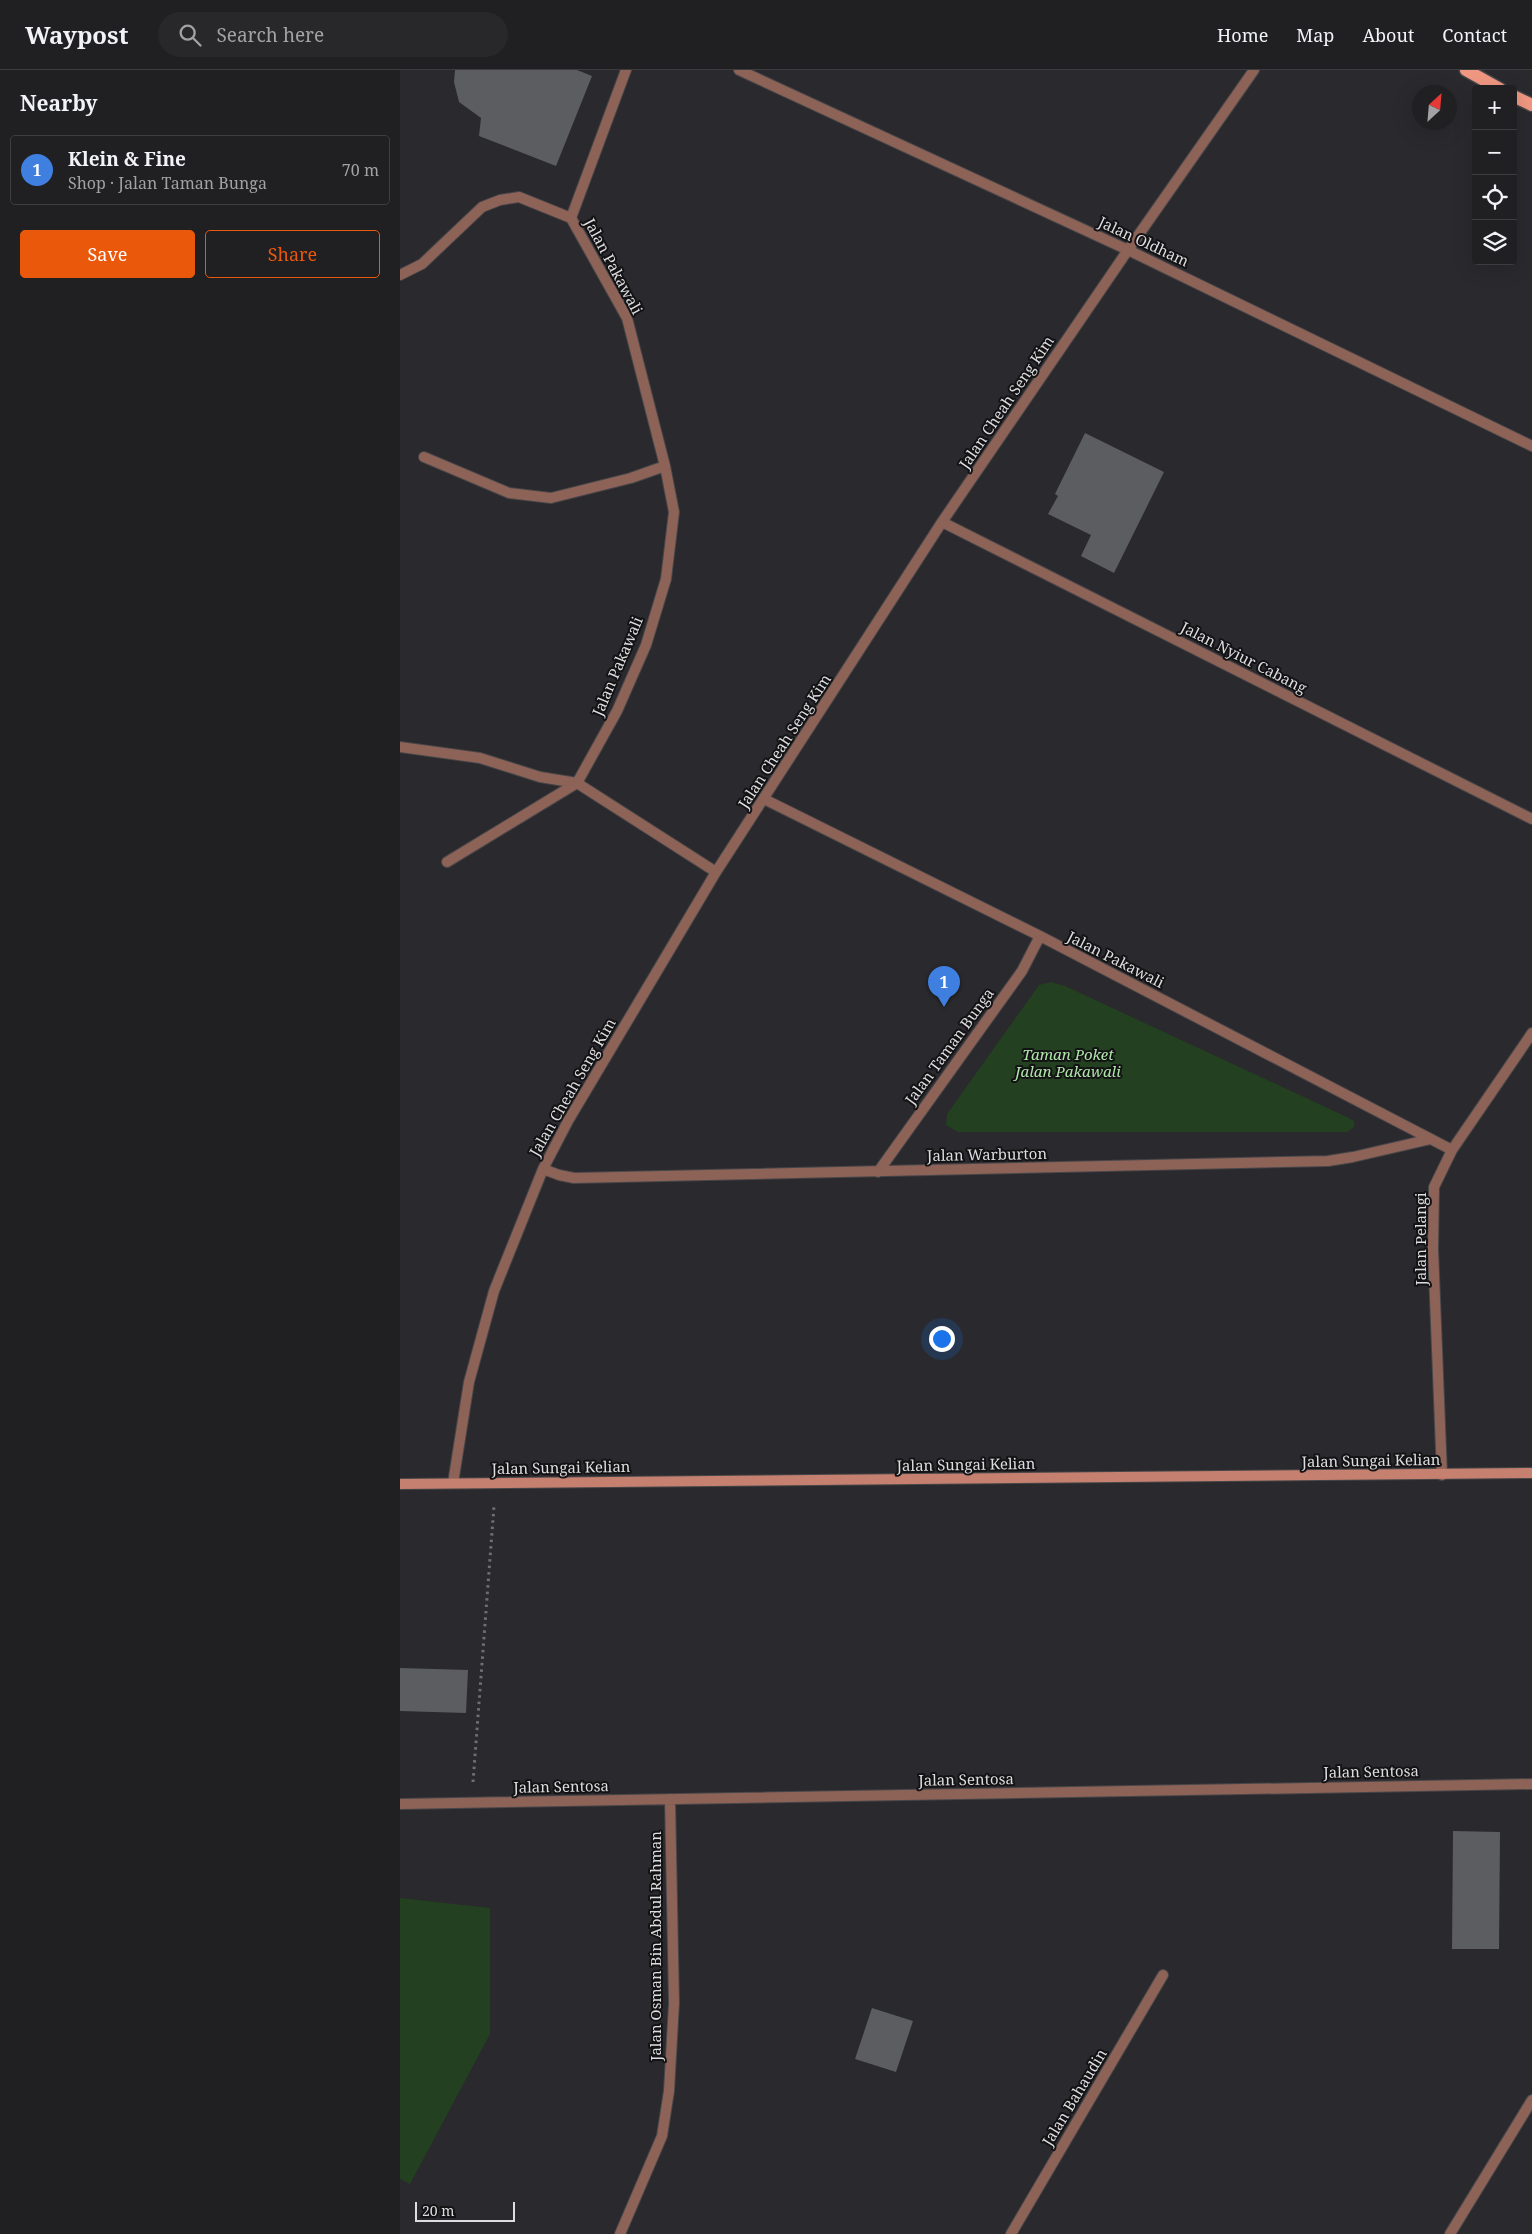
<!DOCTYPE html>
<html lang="en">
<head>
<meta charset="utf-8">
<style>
	body { margin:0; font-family:"Noto Serif",serif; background:#28272a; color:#f1f3f6 }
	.controls { position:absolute; right:15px; top:15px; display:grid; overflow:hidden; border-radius:5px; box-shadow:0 5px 20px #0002 }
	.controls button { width:45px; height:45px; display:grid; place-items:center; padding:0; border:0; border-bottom:1px solid #3d3d40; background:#201f22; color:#f1f3f6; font:25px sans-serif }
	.compass { position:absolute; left:1012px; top:15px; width:45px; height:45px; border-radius:50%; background:#201f22; box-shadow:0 5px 20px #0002; rotate:26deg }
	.scale { position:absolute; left:15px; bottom:12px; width:100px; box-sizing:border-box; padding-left:5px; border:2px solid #dddcde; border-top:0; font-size:14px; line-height:18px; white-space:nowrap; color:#dddcde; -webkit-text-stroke:4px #131214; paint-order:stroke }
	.you { position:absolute; left:541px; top:1268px; width:18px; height:18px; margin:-12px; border:4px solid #fff; border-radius:50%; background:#1a73e8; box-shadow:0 0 0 8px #1a73e833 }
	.badge { display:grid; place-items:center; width:32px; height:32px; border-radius:50%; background:#ea580c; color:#fff; font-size:16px; font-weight:700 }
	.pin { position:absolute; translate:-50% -41px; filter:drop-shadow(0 1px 2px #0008) }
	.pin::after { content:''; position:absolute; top:26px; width:18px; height:15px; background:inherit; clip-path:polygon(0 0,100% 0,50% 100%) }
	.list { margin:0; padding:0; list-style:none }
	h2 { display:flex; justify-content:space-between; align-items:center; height:65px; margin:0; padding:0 20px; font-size:21px }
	h2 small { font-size:16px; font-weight:400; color:#a2a2a5 }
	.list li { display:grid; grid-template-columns:32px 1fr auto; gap:15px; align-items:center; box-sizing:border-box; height:70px; margin:0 10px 10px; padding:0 10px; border:1px solid #3d3d40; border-radius:5px }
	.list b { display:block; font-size:19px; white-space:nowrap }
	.list p { margin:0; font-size:16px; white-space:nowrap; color:#a2a2a5 }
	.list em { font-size:16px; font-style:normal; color:#a2a2a5 }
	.actions { display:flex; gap:10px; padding:15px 20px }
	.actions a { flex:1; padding:11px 0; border:1px solid #ea580c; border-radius:5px; text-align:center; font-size:18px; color:#ea580c }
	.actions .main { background:#ea580c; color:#fff }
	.icon { flex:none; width:28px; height:28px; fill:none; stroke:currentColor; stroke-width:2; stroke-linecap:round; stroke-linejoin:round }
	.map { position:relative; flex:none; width:1132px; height:2164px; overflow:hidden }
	header { display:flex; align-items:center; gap:30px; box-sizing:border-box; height:70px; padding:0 25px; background:#201f22; border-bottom:1px solid #3d3d40 }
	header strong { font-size:24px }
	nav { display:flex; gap:28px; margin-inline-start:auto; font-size:18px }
	.search { width:350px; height:45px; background:#28272a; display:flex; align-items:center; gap:12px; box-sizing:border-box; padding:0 18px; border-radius:28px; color:#a2a2a5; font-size:19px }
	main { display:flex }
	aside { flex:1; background:#201f22 }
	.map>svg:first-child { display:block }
	.green { fill:#234020 }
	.building { fill:#5c5d61 }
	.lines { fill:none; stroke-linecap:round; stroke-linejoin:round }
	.lane-casing { stroke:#474649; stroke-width:12 }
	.street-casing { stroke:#474649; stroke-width:12 }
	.secondary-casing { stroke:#474649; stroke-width:12 }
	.primary-casing { stroke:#474649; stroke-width:15 }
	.path { stroke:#6f6e71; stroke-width:3; stroke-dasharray:2.5 4; stroke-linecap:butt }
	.lane { stroke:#8d6257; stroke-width:10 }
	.street { stroke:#8d6257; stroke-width:10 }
	.secondary { stroke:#c5806f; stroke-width:10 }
	.primary { stroke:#f09782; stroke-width:12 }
	.labels { text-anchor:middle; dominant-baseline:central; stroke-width:4; stroke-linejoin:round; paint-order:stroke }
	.street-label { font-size:15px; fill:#dddcde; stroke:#131214 }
	.park-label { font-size:15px; font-style:italic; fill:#afe7a9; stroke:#131214 }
</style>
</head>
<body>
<header>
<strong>Waypost</strong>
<div class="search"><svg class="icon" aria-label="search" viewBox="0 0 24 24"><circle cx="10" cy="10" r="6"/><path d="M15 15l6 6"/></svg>Search here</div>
<nav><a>Home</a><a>Map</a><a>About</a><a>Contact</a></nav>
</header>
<main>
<aside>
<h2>Nearby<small></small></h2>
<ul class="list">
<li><span class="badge" style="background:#3f7fe0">1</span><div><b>Klein &amp; Fine</b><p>Shop · Jalan Taman Bunga</p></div><em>70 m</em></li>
</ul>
<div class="actions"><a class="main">Save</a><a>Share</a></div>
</aside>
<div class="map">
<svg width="1132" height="2164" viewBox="0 0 1132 2164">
	<rect width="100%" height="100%" fill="#2a292d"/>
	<path class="green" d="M651,912l14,4 282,131 7,4v6l-7,5h-389l-12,-7 1,-11 92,-129z
		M0,1828l90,10v126l-80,150 -10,-5z"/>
	<path class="building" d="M55,0h122l15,6 -36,90 -77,-30 2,-18 -22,-16 -5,-20z
		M685,363l79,39 -50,101 -33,-17 10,-21 -43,-21 10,-18 -3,-2z
		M0,1598l68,2 -2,43 -66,-2z
		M1053,1761l47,1 -1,117h-47z
		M472,1938l41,13 -17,51 -41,-13z"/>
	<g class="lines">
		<g class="lane-casing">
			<path id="lane" d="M171,148l55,-148"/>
		</g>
		<g class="street-casing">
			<path id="street" d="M339,0l389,180 404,196
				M0,205l22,-11 60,-57 18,-7 19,-3 52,21 56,100 38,148 9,46 -8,67 -20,66 -29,66 -40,72 -130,79
				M24,387l85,36 42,5 80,-20 34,-12
				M542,452l590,297
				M0,677l80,11 60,19 37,6 139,89
				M364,729l276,137 412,214
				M143,1099l16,6 15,3 754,-17 25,-4 78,-18
				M478,1102l144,-201 18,-35
				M1042,1405l-9,-226 1,-62 18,-37 80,-117
				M53,1413l16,-101 25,-91 49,-122 25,-48 148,-249 226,-350 186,-272 126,-180
				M0,1734l1132,-20
				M220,2164l42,-98 7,-45 5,-88 -4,-204
				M611,2164l152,-259
				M1050,2164l82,-134"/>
		</g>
		<g class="secondary-casing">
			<path id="secondary" d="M0,1414l1132,-11"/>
		</g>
		<g class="primary-casing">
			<path id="primary" d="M1066,0l34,19
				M1113,26l19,9"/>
		</g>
		<path class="path" d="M73,1712l21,-276"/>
		<use href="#lane" class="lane"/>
		<use href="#street" class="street"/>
		<use href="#secondary" class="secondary"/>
		<use href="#primary" class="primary"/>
	</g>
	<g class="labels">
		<g class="street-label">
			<text transform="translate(744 171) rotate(25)">Jalan Oldham</text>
			<text transform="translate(214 196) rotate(62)">Jalan Pakawali</text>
			<text transform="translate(606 332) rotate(-56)">Jalan Cheah Seng Kim</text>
			<text transform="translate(844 587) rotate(27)">Jalan Nyiur Cabang</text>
			<text transform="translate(217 596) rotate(-67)">Jalan Pakawali</text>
			<text transform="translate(384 671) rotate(-57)">Jalan Cheah Seng Kim</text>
			<text transform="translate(716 889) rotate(27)">Jalan Pakawali</text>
			<text transform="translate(549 976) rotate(-54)">Jalan Taman Bunga</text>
			<text transform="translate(172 1017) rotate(-60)">Jalan Cheah Seng Kim</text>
			<text transform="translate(587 1084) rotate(-1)">Jalan Warburton</text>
			<text transform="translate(1020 1169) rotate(-90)">Jalan Pelangi</text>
			<text transform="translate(971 1390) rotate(-1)">Jalan Sungai Kelian</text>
			<text transform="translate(566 1394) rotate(-1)">Jalan Sungai Kelian</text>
			<text transform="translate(161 1397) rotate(-1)">Jalan Sungai Kelian</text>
			<text transform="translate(971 1701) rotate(-1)">Jalan Sentosa</text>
			<text transform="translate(566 1709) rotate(-1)">Jalan Sentosa</text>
			<text transform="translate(161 1716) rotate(-1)">Jalan Sentosa</text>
			<text transform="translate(255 1876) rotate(-90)">Jalan Osman Bin Abdul Rahman</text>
			<text transform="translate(674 2027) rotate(-59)">Jalan Bahaudin</text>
		</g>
		<g class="park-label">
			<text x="668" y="984">Taman Poket<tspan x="668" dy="17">Jalan Pakawali</tspan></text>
		</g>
	</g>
</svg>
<div class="controls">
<button>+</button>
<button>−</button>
<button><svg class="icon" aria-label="locate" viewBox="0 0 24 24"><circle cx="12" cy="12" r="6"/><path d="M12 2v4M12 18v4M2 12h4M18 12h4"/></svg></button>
<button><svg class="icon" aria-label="layers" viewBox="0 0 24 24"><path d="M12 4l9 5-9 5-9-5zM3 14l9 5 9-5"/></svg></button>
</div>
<svg class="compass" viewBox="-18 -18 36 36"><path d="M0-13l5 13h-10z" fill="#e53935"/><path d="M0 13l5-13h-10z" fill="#a2a2a5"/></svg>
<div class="scale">20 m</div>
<div class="you"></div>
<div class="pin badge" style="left:544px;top:937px;background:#3f7fe0">1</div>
</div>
</main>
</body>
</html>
